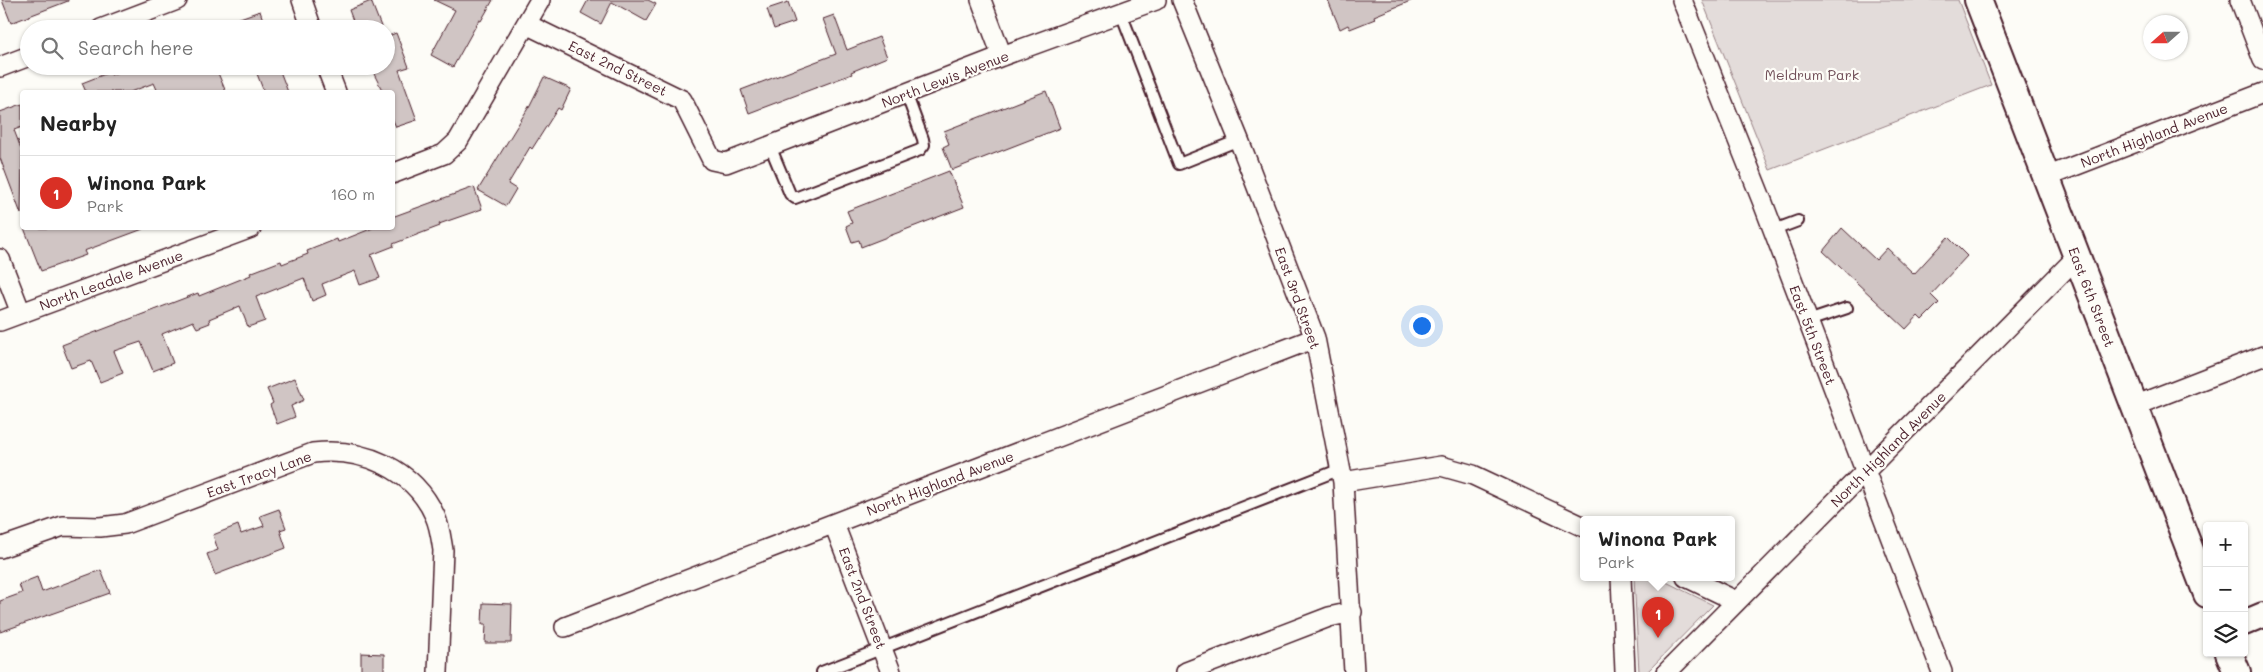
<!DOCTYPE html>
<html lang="en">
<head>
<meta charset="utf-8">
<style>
	body { margin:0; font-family:Mali,sans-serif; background:#f6f6f6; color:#222 }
	.controls { position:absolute; right:15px; bottom:15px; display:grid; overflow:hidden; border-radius:5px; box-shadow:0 1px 4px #0004 }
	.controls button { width:45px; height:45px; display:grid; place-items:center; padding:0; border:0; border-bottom:1px solid #e0e0e0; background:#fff; color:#222; font:25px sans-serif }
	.compass { position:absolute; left:2143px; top:15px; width:45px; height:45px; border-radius:50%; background:#fff; box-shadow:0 1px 4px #0004; rotate:249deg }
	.you { position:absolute; left:1421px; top:325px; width:18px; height:18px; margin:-12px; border:4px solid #fff; border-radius:50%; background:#1a73e8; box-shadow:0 0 0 8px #1a73e833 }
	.badge { display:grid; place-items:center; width:32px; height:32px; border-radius:50%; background:#d93025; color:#fff; font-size:16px; font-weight:700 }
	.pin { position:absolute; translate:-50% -41px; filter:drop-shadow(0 1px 2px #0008) }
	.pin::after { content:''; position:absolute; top:26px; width:18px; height:15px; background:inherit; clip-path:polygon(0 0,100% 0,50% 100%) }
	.popup { position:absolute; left:1580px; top:516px; width:155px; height:65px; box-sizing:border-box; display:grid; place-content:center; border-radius:5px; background:#fff; filter:drop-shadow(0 1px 4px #0005); font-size:16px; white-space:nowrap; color:#767676 }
	.popup b { font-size:19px; color:#222 }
	.popup::after { content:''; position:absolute; left:50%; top:100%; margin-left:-10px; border:10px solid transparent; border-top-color:#fff }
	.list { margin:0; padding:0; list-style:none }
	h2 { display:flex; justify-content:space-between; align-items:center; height:65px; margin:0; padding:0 20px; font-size:21px }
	h2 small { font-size:16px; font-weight:400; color:#767676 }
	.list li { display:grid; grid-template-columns:32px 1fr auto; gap:15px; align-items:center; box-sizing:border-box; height:75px; padding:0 20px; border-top:1px solid #e0e0e0 }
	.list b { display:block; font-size:19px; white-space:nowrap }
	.list p { margin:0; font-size:16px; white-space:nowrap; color:#767676 }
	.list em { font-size:16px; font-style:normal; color:#767676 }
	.icon { flex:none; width:28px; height:28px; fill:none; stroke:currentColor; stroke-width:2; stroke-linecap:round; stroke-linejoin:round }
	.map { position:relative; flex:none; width:2263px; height:672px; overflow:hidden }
	.search { position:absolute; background:#fff; box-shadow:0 1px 4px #0004; left:20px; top:20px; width:375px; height:55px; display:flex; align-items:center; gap:12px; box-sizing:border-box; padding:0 18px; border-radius:28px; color:#767676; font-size:19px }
	.panel { position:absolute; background:#fff; box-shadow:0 1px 4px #0004; left:20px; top:90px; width:375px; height:140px; border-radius:5px }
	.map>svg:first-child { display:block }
	.green { fill:#e3dcda; stroke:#967e82 }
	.building { fill:#d0c5c4; stroke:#4a1f2b }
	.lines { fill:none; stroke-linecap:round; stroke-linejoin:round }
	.service-casing { stroke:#4a1f2b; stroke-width:14 }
	.minor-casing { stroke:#4a1f2b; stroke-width:22 }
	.tertiary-casing { stroke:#4a1f2b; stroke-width:28 }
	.secondary-casing { stroke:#4a1f2b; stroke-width:30 }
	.service { stroke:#fdfcf7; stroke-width:10 }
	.minor { stroke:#fdfcf7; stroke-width:19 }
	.tertiary { stroke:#fdfcf7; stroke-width:24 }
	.secondary { stroke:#fdfcf7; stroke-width:26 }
	.labels { text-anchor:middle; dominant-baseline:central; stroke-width:4.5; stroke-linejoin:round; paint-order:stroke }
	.street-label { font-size:14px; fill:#4a1f2b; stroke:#fdfcf7 }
	.park-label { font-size:14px; fill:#704e57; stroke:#fdfcf7 }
</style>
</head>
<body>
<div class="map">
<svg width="2263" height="672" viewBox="0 0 2263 672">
	<rect width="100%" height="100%" fill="#fdfcf7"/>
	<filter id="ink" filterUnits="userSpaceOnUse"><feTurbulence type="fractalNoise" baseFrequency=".02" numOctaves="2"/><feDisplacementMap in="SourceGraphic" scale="10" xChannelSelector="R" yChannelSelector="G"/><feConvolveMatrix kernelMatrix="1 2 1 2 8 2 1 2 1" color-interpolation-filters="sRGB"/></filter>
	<g filter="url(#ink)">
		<path class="green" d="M1702,0h256l33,85 -221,85z
			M1634,577h22l57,28 -66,67h-8z"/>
		<path class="building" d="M2,0h66v1l-57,22z
			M434,0h59l-12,21 -2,-1 -26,47 -22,-12 24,-45z
			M588,0h60l8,4 -10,17 -34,-19 -11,22 -20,-11z
			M1328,0h85l-39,16 1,3 -25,10 -2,-4 -8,4z
			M371,1l11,28h-26l-7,-19z
			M788,2l7,20 -21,7 -7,-20z
			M260,11l6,18h-51l-1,-2z
			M834,15l13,35 32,-13 8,20 -36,15 1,2 -103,39 -8,-23 95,-36 -13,-35z
			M396,33l13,34 -10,3 18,50 -21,7 -4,-9v-26h-9l-13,-26h16v-29z
			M133,66h82l11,26h-68l-4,-9 -24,9h-44l-4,-9 28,-11 1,3z
			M254,66h24l10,26h-24z
			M544,77l27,12 -10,21 -3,-2 -26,41 -2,-2 -22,37 8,5 -10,17 -28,-16 52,-85z
			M1046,91l14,37 -108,42 -9,-23 6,-3 -5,-13z
			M22,104v23l-8,3 8,21 -1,63 -21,-56v-46z
			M949,171l15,36 -103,40 -2,-7 -7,2 -6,-16 6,-3 -5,-12z
			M474,187l8,22 -43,15 1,2 -47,18 1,2 -23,9 9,23 -20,7 -5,-14 -33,13 4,11 -14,6 -8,-23 -48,19 9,24 -17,6 -8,-21 -31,13 1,4 -13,5 -4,-7 -31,13 11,29 -20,8 -12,-29 -27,9 9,22 -23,9 -9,-21 -20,7 -9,-23 136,-52 1,3 52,-21 -1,-2 31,-12 1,3 26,-10 -1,-3 30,-12 1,3 35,-14h19v-11z
			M24,228h119v1l-59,22 2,4 -45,16z
			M1842,228l34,32 11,-12 27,26 34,-37 19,19 -36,39 8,8 -17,17 -4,-4 -12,13 -83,-78z
			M295,378l9,22 -13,6 4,11 -18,7 -7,-19 3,-2 -6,-14z
			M279,509l7,19 -6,2 6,18 -71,27 -8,-21 11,-4 -5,-15 25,-10 3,9 23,-8 -4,-10z
			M101,570l9,23 -110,39v-31l22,-8 -3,-9 18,-7 5,15z
			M483,603l29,1 -1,39h-26l1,-19h-4z
			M361,653l23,1v18h-23z"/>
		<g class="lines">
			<g class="service-casing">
				<path id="service" d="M1121,13l58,151 60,-24
					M770,146l20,48 5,4 125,-48 4,-5 -1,-6 -17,-46
					M1774,230l24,-9
					M1808,321l39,-13
					M822,672l519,-203"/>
			</g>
			<g class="minor-casing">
				<path id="minor" d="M302,0l10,29
					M981,0l21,56
					M1182,0l57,140 76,198 28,144 11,190
					M1682,0l81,203 179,469
					M2240,0l23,60
					M526,24l156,76 30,60 14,3 276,-107 154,-56
					M101,29l76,-29
					M326,66l10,26
					M0,67l29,-11
					M392,174l52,-20 14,-13 82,-141
					M2046,177l217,-84
					M0,259l21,54
					M0,321l251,-93
					M2134,406l129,-50
					M1343,482l98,-16 32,9 111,52
					M834,524l57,148
					M0,548l63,-22 37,1 25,-3 188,-71c50,-6 101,16 122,63 5,11 6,23 8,34l-5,122
					M1621,577l4,95
					M1686,577l50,24
					M565,627l750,-289
					M1186,672l143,-55 23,-5
					M1667,672l410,-415"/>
			</g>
			<g class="tertiary-casing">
				<path id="tertiary" d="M2244,623l19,-8"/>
			</g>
			<g class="secondary-casing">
				<path id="secondary" d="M1978,0l229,594
					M2229,653l8,19"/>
			</g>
			<use href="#service" class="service"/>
			<use href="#minor" class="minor"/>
			<use href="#tertiary" class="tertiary"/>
			<use href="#secondary" class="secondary"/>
		</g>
	</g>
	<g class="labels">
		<g class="street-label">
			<text transform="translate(618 68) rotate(26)">East 2nd Street</text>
			<text transform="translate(945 79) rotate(-21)">North Lewis Avenue</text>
			<text transform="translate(2154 135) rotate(-21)">North Highland Avenue</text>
			<text transform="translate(111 280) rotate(-20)">North Leadale Avenue</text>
			<text transform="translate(2092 297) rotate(69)">East 6th Street</text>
			<text transform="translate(1298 298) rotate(70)">East 3rd Street</text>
			<text transform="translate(1813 335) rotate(69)">East 5th Street</text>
			<text transform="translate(1888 449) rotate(-45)">North Highland Avenue</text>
			<text transform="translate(259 474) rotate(-20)">East Tracy Lane</text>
			<text transform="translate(940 483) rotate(-21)">North Highland Avenue</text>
			<text transform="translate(863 598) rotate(69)">East 2nd Street</text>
		</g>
		<g class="park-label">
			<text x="1812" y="74">Meldrum Park</text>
		</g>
	</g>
</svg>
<div class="controls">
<button>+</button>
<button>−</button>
<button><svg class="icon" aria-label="layers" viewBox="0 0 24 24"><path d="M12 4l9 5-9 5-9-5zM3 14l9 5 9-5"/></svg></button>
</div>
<svg class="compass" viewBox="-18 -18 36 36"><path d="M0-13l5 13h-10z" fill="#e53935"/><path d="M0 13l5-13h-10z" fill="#767676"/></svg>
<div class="you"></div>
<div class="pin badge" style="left:1658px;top:638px">1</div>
<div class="popup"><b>Winona Park</b>Park</div>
<div class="search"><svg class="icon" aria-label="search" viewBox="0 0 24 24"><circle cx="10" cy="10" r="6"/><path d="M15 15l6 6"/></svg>Search here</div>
<section class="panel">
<h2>Nearby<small></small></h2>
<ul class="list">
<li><span class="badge">1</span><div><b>Winona Park</b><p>Park</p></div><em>160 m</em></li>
</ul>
</section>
</div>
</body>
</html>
